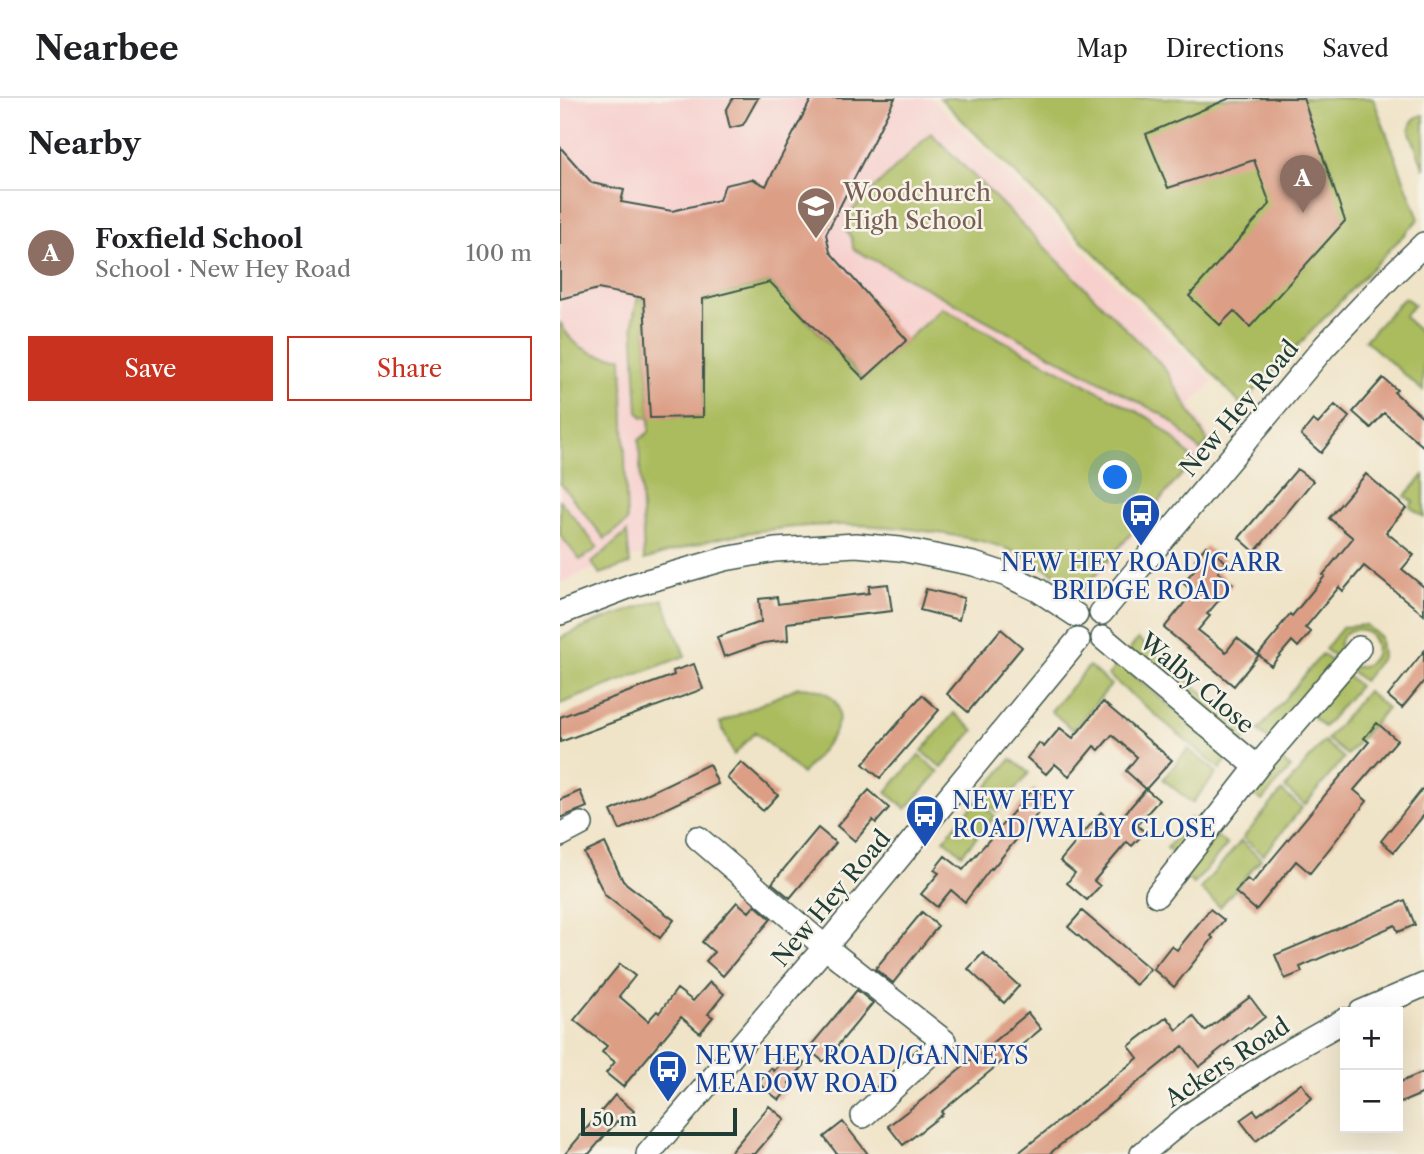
<!DOCTYPE html>
<html lang="en">
<head>
<meta charset="utf-8">
<style>
	body { margin:0; font-family:"Libre Caslon Text",serif; background:#f2f2f2; color:#202124 }
	.controls { position:absolute; right:21px; bottom:21px; display:grid; overflow:hidden; border-radius:0px; box-shadow:0 7px 28px #0002 }
	.controls button { width:63px; height:63px; display:grid; place-items:center; padding:0; border:0; border-bottom:2px solid #e0e0e0; background:#fff; color:#202124; font:35px sans-serif }
	.scale { position:absolute; left:21px; bottom:18px; width:156px; box-sizing:border-box; padding-left:7px; border:4px solid #1f3d34; border-top:0; font-size:19px; line-height:24px; white-space:nowrap; color:#1f3d34; -webkit-text-stroke:5px #f7f3e8; paint-order:stroke }
	.you { position:absolute; left:556px; top:380px; width:24px; height:24px; margin:-18px; border:5px solid #fff; border-radius:50%; background:#1a73e8; box-shadow:0 0 0 10px #1a73e833 }
	.badge { display:grid; place-items:center; width:46px; height:46px; border-radius:50%; background:#c8321e; color:#fff; font-size:23px; font-weight:700 }
	.pin { position:absolute; translate:-50% -58px; filter:drop-shadow(0 2px 4px #0008) }
	.pin::after { content:''; position:absolute; top:37px; width:24px; height:21px; background:inherit; clip-path:polygon(0 0,100% 0,50% 100%) }
	.list { margin:0; padding:0; list-style:none }
	h2 { display:flex; justify-content:space-between; align-items:center; height:91px; margin:0; padding:0 28px; font-size:30px }
	h2 small { font-size:23px; font-weight:400; color:#757577 }
	.list li { display:grid; grid-template-columns:46px 1fr auto; gap:21px; align-items:center; box-sizing:border-box; height:126px; padding:0 28px; border-top:2px solid #e0e0e0 }
	.list b { display:block; font-size:26px; white-space:nowrap }
	.list p { margin:0; font-size:23px; white-space:nowrap; color:#757577 }
	.list em { font-size:23px; font-style:normal; color:#757577 }
	.actions { display:flex; gap:14px; padding:21px 28px }
	.actions a { flex:1; padding:16px 0; border:2px solid #c8321e; border-radius:0px; text-align:center; font-size:24px; color:#c8321e }
	.actions .main { background:#c8321e; color:#fff }
	.map { position:relative; flex:none; width:864px; height:1056px; overflow:hidden }
	header { display:flex; align-items:center; gap:42px; box-sizing:border-box; height:98px; padding:0 35px; background:#fff; border-bottom:2px solid #e0e0e0 }
	header strong { font-size:33px }
	nav { display:flex; gap:38px; margin-inline-start:auto; font-size:24px }
	main { display:flex }
	aside { flex:1; background:#fff }
	.map>svg:first-child { display:block }
	.built { fill:#f7d0ce }
	.green { fill:#abbc5f; stroke:#657c4a; stroke-width:2 }
	.building { fill:#dc9e85 }
	.lines { fill:none; stroke-linecap:round; stroke-linejoin:round }
	.minor-casing { stroke:#3e564a; stroke-width:26 }
	.minor { stroke:#fff; stroke-width:23 }
	.labels { text-anchor:middle; dominant-baseline:central; stroke-width:5; stroke-linejoin:round; paint-order:stroke }
	.education-label { font-size:24px; fill:#785e54; stroke:#f7f3e8; text-anchor:start }
	.street-label { font-size:24px; fill:#1f3d34; stroke:#f7f3e8 }
	.transit-label { font-size:24px; fill:#164399; stroke:#f7f3e8; text-anchor:start }
</style>
</head>
<body>
<header>
<strong>Nearbee</strong>
<nav><a>Map</a><a>Directions</a><a>Saved</a></nav>
</header>
<main>
<aside>
<h2>Nearby<small></small></h2>
<ul class="list">
<li><span class="badge" style="background:#8d6e63">A</span><div><b>Foxfield School</b><p>School · New Hey Road</p></div><em>100 m</em></li>
</ul>
<div class="actions"><a class="main">Save</a><a>Share</a></div>
</aside>
<div class="map">
<svg width="864" height="1056" viewBox="0 0 864 1056">
	<rect width="100%" height="100%" fill="#f7f3e8"/>
	<filter id="ink" filterUnits="userSpaceOnUse"><feTurbulence type="fractalNoise" baseFrequency=".0143" numOctaves="2"/><feDisplacementMap in="SourceGraphic" scale="14" xChannelSelector="R" yChannelSelector="G"/><feConvolveMatrix kernelMatrix="1 2 1 2 8 2 1 2 1" color-interpolation-filters="sRGB"/></filter>
	<filter id="wash" filterUnits="userSpaceOnUse"><feTurbulence type="fractalNoise" baseFrequency=".00686" numOctaves="4" result="noise"/><feDisplacementMap in="SourceGraphic" scale="28" xChannelSelector="R" yChannelSelector="G"/><feGaussianBlur stdDeviation="1.57" result="paint"/><feColorMatrix in="noise" values="0 0 0 0 0 0 0 0 0 0 0 0 0 0 0 0 0 1.4 0 .05"/><feComposite in="paint" operator="in"/></filter>
	<g filter="url(#wash)">
		<rect width="100%" height="100%" fill="#f0e4c8"/>
		<path class="built" d="M0,0h372l281,284 -22,22 21,37 -122,147 -61,-42 -169,-27 -123,12 -134,34 -43,18z"/>
		<path class="green" d="M380,0h433l46,121 -178,186 -51,-56z
			M864,17v54l-14,-37c0,-10 4,-16 14,-17z
			M371,35l226,227 10,12 41,70 -8,9 -22,-24 -15,-12 -310,-166c0,-8 -1,-14 -8,-19l9,-22z
			M210,184l93,97 79,-71 209,111 21,18 22,23 -112,131c-23,-14 -45,-30 -70,-40 -21,-9 -45,-13 -67,-17 -75,-13 -154,-12 -229,5 -24,6 -48,14 -72,21l-5,-120 10,-8 1,-14 -7,-1 -5,-5 -5,-92 5,-23 6,1 6,119h53v-118z
			M844,200l6,3 4,4 -10,11 20,21 -1,54 -58,-51z
			M0,224c12,25 34,36 62,35l5,165 -22,17 -45,-56z
			M864,377v42l-14,-10 3,-5 -8,-6z
			M0,402l38,48 -18,12 -20,-25z
			M67,434l3,32 -30,10 -8,-11z
			M103,501l22,57 -125,48v-66l36,-16z
			M806,527l14,12 2,20 -19,24 -13,-11 2,-3c22,1 31,-17 17,-34 -20,-10 -35,4 -28,25l-2,2 -14,-11 18,-22z
			M578,541l113,93 -10,12 -112,-94z
			M762,556l13,10 -64,77 -13,-10z
			M558,565l112,93 -10,13 -112,-94z
			M529,568l22,19 -38,45 -22,-19z
			M787,577l12,11 -35,41 -12,-11z
			M238,589c13,0 26,2 35,12 21,23 -17,57 -31,75l-47,-42 -21,23 -14,-32z
			M807,593l20,17 -40,47 -20,-16z
			M394,615l20,17 -32,38 -20,-17z
			M764,643l20,17 -39,47 -20,-17z
			M628,651l29,24 -25,30 -29,-24z
			M359,657l20,17 -33,37 -20,-17z
			M717,659l14,11 -29,33 -13,-10c8,-7 20,-3 25,-16 3,-6 1,-12 3,-18z
			M451,661l18,14 -32,39 -18,-15z
			M722,693l20,17 -39,47 -20,-17z
			M417,703l18,15 -33,38 -18,-15z
			M631,720l9,8 -24,30 -9,-8z
			M657,738l10,9 -33,39 -10,-8z
			M681,743l20,18 -41,48 -20,-18z"/>
		<g id="blocks">
			<path class="building" d="M173,0h25l-15,27 -13,3 -4,-17z
				M252,0h83l-69,136 4,18 77,88 -43,39 -94,-97 -67,17v118l-53,1 -6,-120 -46,-9 -38,10v-152l32,36 32,7 -3,12 51,9 47,-11 6,-15 27,-6 14,7z
				M670,0h73l42,123 -95,106 -16,-16 -14,14 -31,-29 81,-92 -16,-44 -86,28 -22,-54z
				M823,280l14,12 -3,2 30,26v29l-40,-34 -13,15 -18,-16z
				M775,307l14,12 -28,36 -20,-18 12,-15 5,4z
				M737,371l16,12 -58,71 -16,-14z
				M806,376l40,34 -20,24 28,23 -12,14 22,18v28l-60,-49 -21,25 -4,-4 -34,41 6,4 -13,15 -6,-6 -21,25 -12,-11 -25,31 -70,-58 29,-36 -10,-9 17,-20 -5,-4 11,-13 20,16 -8,10 15,12 -26,30 3,2 -12,14 28,22 11,-14 21,17 21,-25 -1,-1 12,-15 2,2 18,-22 15,-18 -2,-1 30,-37 -24,-20z
				M328,486l4,27 -105,12 1,17 -25,3 -39,14 -7,-20 44,-15 -2,-23 18,-2 1,7 23,-3 68,-8v-7z
				M366,491l38,9 -5,22 -39,-10z
				M441,531l21,18 -54,65 -21,-18z
				M864,553v30l-22,27 -14,-12z
				M134,566l9,25 -143,53v-25l114,-42 -1,-4z
				M362,597l17,15 -59,68 -17,-14z
				M543,604l69,58 -26,29 -20,-18 11,-14 -25,-22 -13,15 -5,-4 -25,30 -14,-12 -9,10 -19,-16 12,-15 5,4 16,-19 13,10z
				M817,625l20,17 -43,50 13,11 -57,72 -14,-12 -40,49 -21,-18 12,-13 5,4 117,-141 -5,-4z
				M181,664l37,33 -15,16 -36,-33z
				M149,666l9,20 -98,46 -9,-19z
				M864,689v28l-30,37 -13,-11z
				M474,690l15,12 -57,69 -1,-1 -26,34 -14,-12 -14,17 -16,-13 18,-21 -5,-3 11,-14 18,14z
				M586,691l13,11 -22,25 8,7 -13,14 -5,-4 -33,39 6,5 -13,14 -20,-17 8,-10 -15,-12 41,-49 14,13z
				M309,692l20,18 -13,15 -3,-3 -18,21 -18,-15z
				M20,693l7,16 -27,11v-18z
				M258,730l18,15 -46,55 -18,-15z
				M45,745l18,38 51,39 -14,18 -55,-43 -21,-42z
				M845,802l10,25 -17,7 -3,-7 -95,42 2,5 -17,7 -10,-24z
				M177,804l12,10 6,-7 16,14 -48,57 -17,-15 8,-9 -12,-10z
				M650,811l14,11 -13,16 2,2 -39,49 -21,-18 18,-23 6,4z
				M522,813l68,58 -14,16 -68,-58z
				M362,814l16,14 -45,57 -18,-14z
				M423,855l36,33 -15,17 -36,-34z
				M60,866l15,12 -16,20 29,25 9,-10 2,2 18,-24 16,12 17,-19 14,12 -16,20 5,3 -13,16 -19,-16 -58,70 -17,-14 9,-11 -13,-10 5,-6 -33,-26z
				M297,892l16,13 -49,59 -16,-13z
				M690,899l15,20 -15,12 -2,-2 -34,27 1,1 -16,12 -16,-21 -134,108h-32l121,-96 -9,-12 38,-29 10,13 16,-14 12,15z
				M468,915l13,16 -100,83 2,2 -40,31 -15,-19 52,-40z
				M231,954l14,12 -16,19 2,3 -12,14 -21,-17 13,-15 3,3z
				M864,974v21l-26,11v-21z
				M741,985l11,15 -56,43 -16,-21 14,-10 4,5z
				M55,997l19,16 -12,14 -5,-4 -28,33h-24z
				M209,1008l16,13 -30,35h-26z
				M283,1024l25,32h-31l-13,-17z"/>
		</g>
	</g>
	<g filter="url(#ink)">
		<use href="#blocks" fill-opacity="0" stroke="#3e564a" stroke-width="2"/>
		<g class="lines">
			<g class="minor-casing">
				<path id="minor" d="M0,515l73,-28 92,-26 50,-9 81,-5 44,4 74,15 33,11 31,15 38,25
					M541,515l224,-267 66,-70 33,-32
					M543,540l154,129
					M0,737l21,-11
					M138,740l127,109 119,94 -81,75
					M597,797l100,-128 102,-119
					M801,914l63,-27
					M88,1056l177,-207 253,-307
					M582,1056l46,-38 84,-55 73,-41"/>
			</g>
			<use href="#minor" class="minor"/>
		</g>
	</g>
	<defs>
		<g id="school-pin" transform="scale(2.0125)"><path d="M0 17L-7.5 6A9.5 9.5 0 1 1 7.5 6Z" fill="#8d6e63" stroke="#f7f3e8"/><path d="M0-5L7-2L0 1L-7-2ZM-4 1L0 2.5L4 1V4Q0 6-4 4Z" fill="#fff"/></g>
		<g id="bus-pin" transform="scale(2.0125)"><path d="M0 17L-7.5 6A9.5 9.5 0 1 1 7.5 6Z" fill="#1a4fb4" stroke="#f7f3e8"/><path d="M-5-6H5V4H4V6H2V4H-2V6H-4V4H-5ZM-3.5-4V0h7V-4ZM-3.5 1.2v1.5H-2V1.2ZM2 1.2v1.5H3.5V1.2Z" fill="#fff"/></g>
	</defs>
	<g fill-rule="evenodd">
		<use href="#school-pin" x="256" y="108"/>
		<use href="#bus-pin" x="581" y="415"/>
		<use href="#bus-pin" x="365" y="716"/>
		<use href="#bus-pin" x="108" y="971"/>
	</g>
	<g class="labels">
		<g class="education-label">
			<text x="283" y="94">Woodchurch<tspan x="283" dy="28">High School</tspan></text>
		</g>
		<g class="street-label">
			<text transform="translate(679 310) rotate(-50)">New Hey Road</text>
			<text transform="translate(637 585) rotate(40)">Walby Close</text>
			<text transform="translate(271 800) rotate(-50)">New Hey Road</text>
			<text transform="translate(667 964) rotate(-33)">Ackers Road</text>
		</g>
		<g class="transit-label">
			<text x="581" y="464" text-anchor="middle">NEW HEY ROAD/CARR<tspan x="581" dy="28">BRIDGE ROAD</tspan></text>
			<text x="392" y="702">NEW HEY<tspan x="392" dy="28">ROAD/WALBY CLOSE</tspan></text>
			<text x="135" y="957">NEW HEY ROAD/GANNEYS<tspan x="135" dy="28">MEADOW ROAD</tspan></text>
		</g>
	</g>
</svg>
<div class="controls">
<button>+</button>
<button>−</button>
</div>
<div class="scale">50 m</div>
<div class="you"></div>
<div class="pin badge" style="left:743px;top:115px;background:#8d6e63">A</div>
</div>
</main>
</body>
</html>
